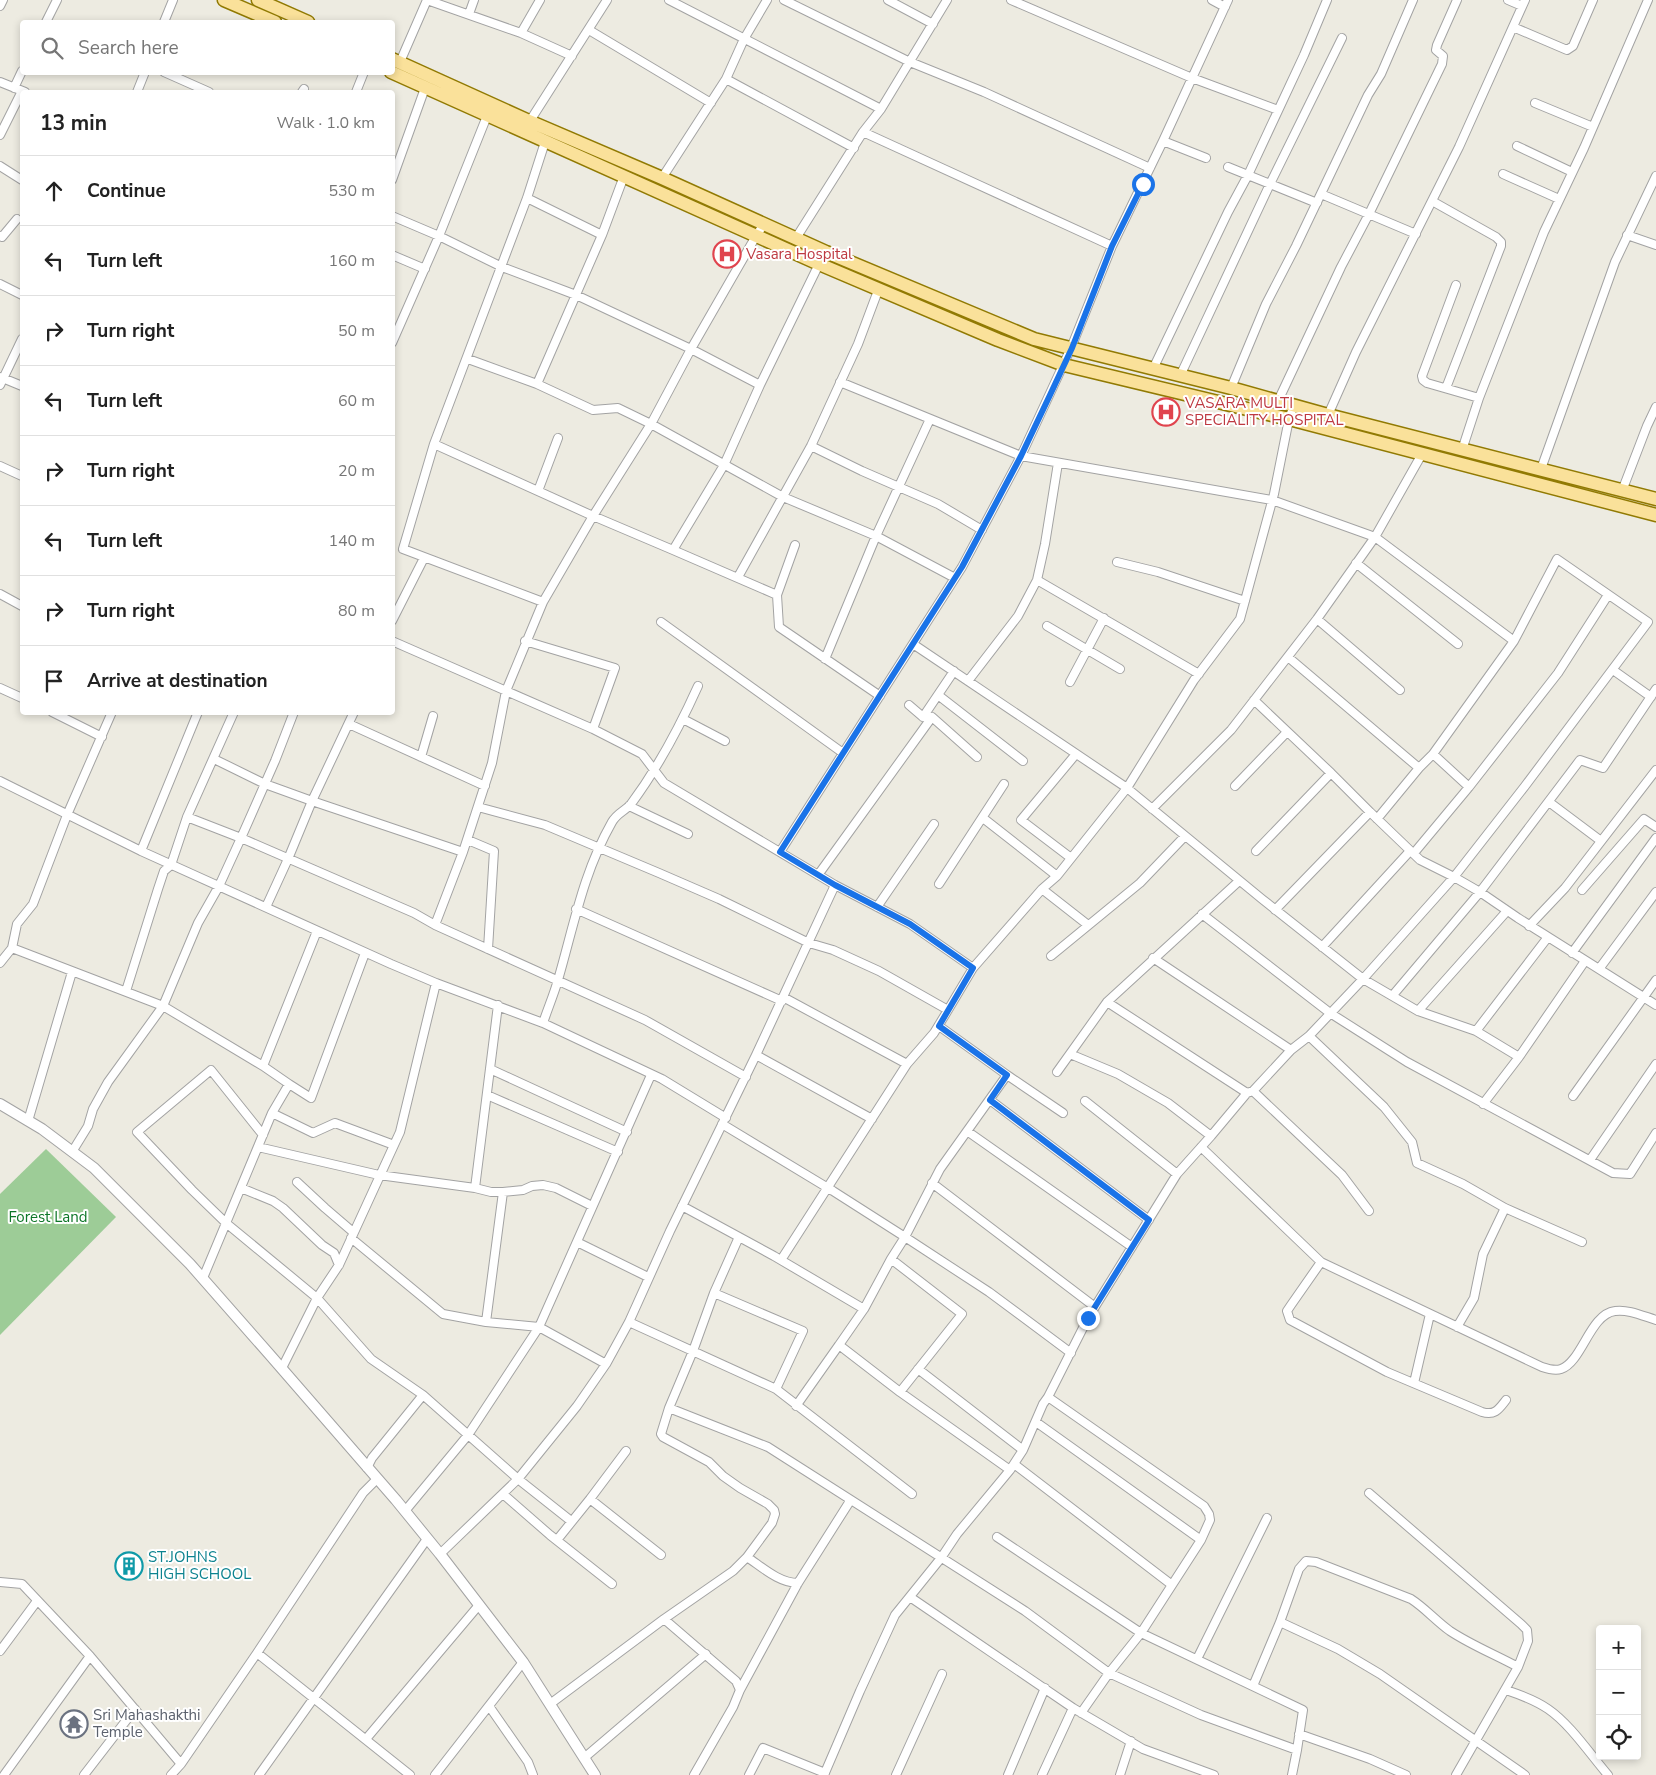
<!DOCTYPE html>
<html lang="en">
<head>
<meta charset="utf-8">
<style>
	body { margin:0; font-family:"Nunito Sans",sans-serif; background:#f6f6f6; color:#222 }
	.controls { position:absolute; right:15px; bottom:15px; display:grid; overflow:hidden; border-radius:5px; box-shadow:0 2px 8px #0003 }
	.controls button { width:45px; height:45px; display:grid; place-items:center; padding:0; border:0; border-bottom:1px solid #e0e0e0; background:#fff; color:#222; font:25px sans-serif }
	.stop { position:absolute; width:15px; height:15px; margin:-11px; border:4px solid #1a73e8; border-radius:50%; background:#fff }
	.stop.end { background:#1a73e8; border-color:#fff; box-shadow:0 1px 5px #0008 }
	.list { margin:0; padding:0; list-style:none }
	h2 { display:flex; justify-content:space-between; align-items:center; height:65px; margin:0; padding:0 20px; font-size:21px }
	h2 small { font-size:16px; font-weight:400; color:#767676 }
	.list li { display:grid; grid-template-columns:32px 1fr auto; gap:15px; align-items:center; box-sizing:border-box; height:70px; padding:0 20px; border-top:1px solid #e0e0e0 }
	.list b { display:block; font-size:19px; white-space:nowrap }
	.list em { font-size:16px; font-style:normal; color:#767676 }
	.icon { flex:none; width:28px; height:28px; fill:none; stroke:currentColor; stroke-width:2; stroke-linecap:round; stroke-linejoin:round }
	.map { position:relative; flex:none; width:1656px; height:1775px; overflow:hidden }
	.search { position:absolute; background:#fff; box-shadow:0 2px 8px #0003; left:20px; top:20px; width:375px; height:55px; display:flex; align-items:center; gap:12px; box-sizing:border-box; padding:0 18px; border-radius:5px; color:#767676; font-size:19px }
	.panel { position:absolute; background:#fff; box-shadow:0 2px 8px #0003; left:20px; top:90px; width:375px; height:625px; border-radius:5px }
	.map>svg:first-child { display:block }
	.forest { fill:#9dcc97 }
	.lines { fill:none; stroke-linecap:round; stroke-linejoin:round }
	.minor-casing { stroke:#a3a3a3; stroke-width:10 }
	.tertiary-casing { stroke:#a3a3a3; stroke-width:12 }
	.primary-casing { stroke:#917a03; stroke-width:15 }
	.minor { stroke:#fff; stroke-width:8 }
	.tertiary { stroke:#fff; stroke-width:10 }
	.primary { stroke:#fae19a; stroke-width:12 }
	.route { stroke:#1a73e8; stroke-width:6 }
	.labels { text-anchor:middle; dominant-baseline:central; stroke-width:4; stroke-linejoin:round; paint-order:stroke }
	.health-label { font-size:15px; fill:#be3a42; stroke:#fff; text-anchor:start }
	.park-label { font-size:15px; fill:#0d7628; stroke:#fff }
	.culture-label { font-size:15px; fill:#0d838f; stroke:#fff; text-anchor:start }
	.worship-label { font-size:15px; fill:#5b616d; stroke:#fff; text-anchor:start }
</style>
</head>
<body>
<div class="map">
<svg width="1656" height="1775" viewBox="0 0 1656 1775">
	<rect width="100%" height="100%" fill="#edebe1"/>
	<path class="forest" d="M46,1149l70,68 -116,118v-141z"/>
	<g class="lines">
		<g class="minor-casing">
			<path id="minor" d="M427,0l94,33 19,-33
				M669,0l212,109
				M784,0l126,62 74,30 166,76
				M888,0l45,24
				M1011,0l181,78 86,32
				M1212,0l13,7
				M1508,0l14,6
				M0,6l3,-6
				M469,14l5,-14
				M46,22l11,-22
				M164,22l9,-22
				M1513,27l54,23 6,-4 20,-46
				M589,30l122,73
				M521,33l51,23
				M400,62l27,-62
				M164,72l45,20
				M726,79l128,69
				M0,82l25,10
				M14,88l8,-17
				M137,92l8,-20
				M302,92l2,-3
				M356,92l8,-20
				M1535,103l58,24
				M528,124l79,-124
				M863,132l249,114
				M0,135l22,-44
				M1163,141l43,17
				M1517,146l55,26
				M0,166l22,14
				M1228,167l89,36
				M1503,174l56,25
				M662,178l64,-99 18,-40 23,-39
				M392,180l33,-92
				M1321,194l95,40
				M527,198l75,37
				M1432,201l64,36 5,5v4l-55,142
				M392,216l47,20 63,31 74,28 115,54 69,36
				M764,224l-8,12 -65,113 -40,75 132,73 93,39 79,42
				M1627,235l29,10
				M0,236l2,1 15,-18
				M796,238l67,-106 18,-23 66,-109
				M392,255l33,14
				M0,284l22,11
				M1456,285l-34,91 1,4 4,3 52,15
				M392,343l47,-107 48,-120
				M468,359l69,25 56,26 25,-2 33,16 -58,92 -50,86
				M1153,369l75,-157 20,-37 56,-120 23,-55
				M1180,376l90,-192 72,-146
				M0,377l22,9
				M840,382l181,74 251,44 103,37 139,104 -81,113 -14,14 -131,-111
				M537,384l65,-149 22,-59
				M0,385l22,-46
				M1231,388l35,-84 30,-58 72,-151 13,-21 32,-74
				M1278,401l63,-134 28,-53 73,-150 1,-8 -7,-6 1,-5 20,-45
				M1328,415l28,-63 103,-205 66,-147
				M434,444l93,-246 18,-56
				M811,446l51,25 76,33 44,26
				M1462,450l17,-52 65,-166 40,-84 64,-148
				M0,466l22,10
				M1541,469l74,-207 41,-86
				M538,491l20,-53
				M1622,491l25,-65 9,-19
				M673,550l104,45 18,-50
				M1117,562l41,10 87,29
				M1356,563l102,81
				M738,577l73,-131 47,-102 21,-56
				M1037,580l8,-36 13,-81
				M0,594l22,12
				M777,595l2,32 101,69
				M1317,619l83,71
				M392,621l32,-63
				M661,622l182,131
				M1047,626l73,43
				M392,641l201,88 49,25 22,29 171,102 75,39 63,44 69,-79 15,-13 70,-88 135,111 101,80 55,32 58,20 43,26
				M525,641l90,27 -22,61
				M913,644l214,144 67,-108 46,-61 34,-125 15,-75 5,-14
				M825,659l51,-123 54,-117
				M1613,670l38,27
				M968,681l50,-65 19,-36 162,94
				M1070,682l34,-64
				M0,688l22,10
				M938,695l85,66
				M1254,700l77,73
				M909,705l14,12
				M52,712l50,25
				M932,717l45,40
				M683,719l42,22
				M349,724l136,62
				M1433,754l36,33
				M421,757l12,-41
				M214,759l51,25 47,17 151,51 -28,73
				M0,781l141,70 250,113 45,19 107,40 119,56 64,39
				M1235,786l52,-54
				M1549,802l52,39
				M629,806l59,28
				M478,807l67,18 114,48 60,26 90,44 24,7 46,21 69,39 25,-42
				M1152,809l79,-79 86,-111 58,-82 47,-83
				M1370,812l50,48 34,17 26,15 38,26 138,87
				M187,817l47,-105
				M983,818l74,58
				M1377,819l42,-51
				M468,840l26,11 -6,98
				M141,851l57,-139
				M1256,851l75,-78 39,39 -95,98
				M463,852l29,-89 14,-72 37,-89 -140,-53 31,-105 159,72 80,34 51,-85 36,-80 59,-121
				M780,852l182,-285 59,-111 50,-108 41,-102 51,-105 65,-141
				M1414,853l55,-66 89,-114 50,-78
				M1071,858l-50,-38 55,-66
				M818,875l114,-158h-9l31,-46
				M939,884l65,-100
				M1042,889l46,36
				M1582,890l62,-71 12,8
				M266,907l22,-48 24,-58 42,-89
				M877,907l57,-83
				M576,909l206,92
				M1202,914l128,99 77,49 206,111 17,1 26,-41
				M1529,926l36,-38 91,-118
				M1322,947l88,-96
				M12,948l151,58 100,60 26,18
				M1572,953l84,-115
				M1051,956l89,-73 45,-47
				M1153,958l138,92
				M0,963l12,-15 5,-24 16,-20 34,-89 45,-103
				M1599,969l57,-77
				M126,991l32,-102 6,-18 7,-6 16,-48 54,21 173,75 21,12 210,95 101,57
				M1393,995l87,-103 100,-132 23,8 53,-79
				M783,997l124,67
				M1107,1002l140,91
				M1418,1011l89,-100
				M543,1023c5,-15 11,-29 15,-43 16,-55 25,-107 54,-158 5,-9 13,-11 19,-18 26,-35 49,-78 67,-118
				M939,1026l68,49 56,38
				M1476,1031l72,-94
				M1309,1036l75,71 28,35 5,21 46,21 42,24 77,34
				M1070,1054l48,20 50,29 43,33
				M756,1055l116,64
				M263,1066l54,-135
				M490,1069l137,63
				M1057,1072l50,-70 132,-121
				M1253,1091l89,84 27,36
				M487,1095l131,57
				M1573,1096l83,-116
				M990,1100l159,120
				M1085,1101l92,73
				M1483,1104l36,-47 66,-96
				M272,1113l41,20 22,-10 59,22
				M28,1121l44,-149
				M722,1124l111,67 72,46 35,-68 67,-94
				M967,1131l165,116
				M263,1135l-52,-65 -74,62 55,58 34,33 91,75 54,61 52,36 95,84 53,42
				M258,1147l121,28 96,13 16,4h12l20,-2 9,-4 11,-1 13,3 36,18
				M1201,1147l120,115 221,105c6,2 13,4 19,2 21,-7 29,-55 54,-58 13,-2 28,5 41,9
				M72,1152l16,-26 5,-17 15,-27 55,-76 35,-83 21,-37 22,-48 34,-77 19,-49
				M1590,1160l66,-96
				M297,1182l28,26 28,24
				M932,1183l163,124
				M241,1188l32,13 10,7 39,37 12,8 5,12
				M475,1188l23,-183
				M682,1206l92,50 90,53
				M351,1238l92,76 43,8 53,5 67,37
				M577,1242l71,35
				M891,1259l71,55 -62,78
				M781,1260l126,-196 27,-31 14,-23
				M1321,1262l-30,43 -4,6 3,9 97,52 95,40c13,4 17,-3 24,-12
				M203,1278l69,-165 17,-29 22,14 54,-145
				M486,1322l17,-130
				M629,1322l147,67 27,-58 -89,-38
				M1457,1327l17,-29 9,-44 22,-46
				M282,1368l35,-70 22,-33 61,-133 36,-149
				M918,1369l105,81
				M1414,1383l16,-69
				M776,1389l136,105
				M796,1406l43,-61
				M669,1408l99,39 257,164 84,62 32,-40 60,-93 9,-20 -1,-6 -5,-8 -156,-109
				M1036,1422l165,118
				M1014,1464l158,121
				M367,1468l5,-10 51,-63
				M1010,1470l-110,-78 -61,-47 25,-36 27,-50 14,-22 84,55 82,61
				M1369,1493l152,131 6,6 1,11 -10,26 -62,108
				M503,1494l47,41 62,49
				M590,1499l71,56
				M405,1511l63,-76 71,-108 112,-252
				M997,1537l144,96 162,77 -6,40 -96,-35 -92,-42 -28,40
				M557,1540l33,-41 36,-48
				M440,1554l78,-75 59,-73 29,-42 23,-42 41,-91 86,-176 79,-170
				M747,1557c15,10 32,26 51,26
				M0,1582l22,2 68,72 91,108 -10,11
				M910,1597l163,111 70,41 71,26
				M664,1619l72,62 4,9 -7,17 -39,68
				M1280,1622l58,27 42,25 145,101
				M0,1651l37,-50
				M257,1653l153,122
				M1197,1659l70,-141
				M1253,1686l27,-64 19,-53 7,-8 10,1 95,37c14,9 25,22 39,32 21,14 46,24 68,36
				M740,1690l58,-107 52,-82
				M1506,1690c15,5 29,10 42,19 22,15 42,45 60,66
				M550,1704l114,-85 69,-48 14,-14 25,-34 3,-9 -1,-4 -6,-6 -28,-16 -17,-12 -14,-14 -46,-25 -2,-3 8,-26 24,-57 21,-58 25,-56
				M489,1706l39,56 5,13
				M1299,1734l71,25 36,16
				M366,1739l113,-134
				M584,1758l122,-104
				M181,1764l76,-111 106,-160 14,-14
				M4,1775l86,-119
				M84,1775l51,-66
				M259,1775l168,-236
				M435,1775l88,-113
				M749,1775l14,-27 62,25
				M824,1775l36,-84 35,-76 46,-57 16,-24 53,-64 13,-20 20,-46 5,-7 40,-79 89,-144 34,-38 36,-43 6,-2 38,-41 18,-14 54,-57 91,-102 71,-91 123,-164 -91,-63 -43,82
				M896,1775l46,-101
				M1008,1775l37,-87
				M1042,1775l31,-67
				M1120,1775l11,-34
				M1292,1775l5,-25"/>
		</g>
		<g class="tertiary-casing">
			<path id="tertiary" d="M0,1104l42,25 52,39 96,96 80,91 126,145 44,54 83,108 72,113"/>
		</g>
		<g class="primary-casing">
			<path id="primary" d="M224,0l51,22
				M258,0l50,22
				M392,59l137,62 133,57 164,74 208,87 197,49 97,27 328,84
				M391,72l428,192 179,76 66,25 225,54 367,96"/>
		</g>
		<use href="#minor" class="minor"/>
		<use href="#tertiary" class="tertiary"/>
		<use href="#primary" class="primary"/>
	</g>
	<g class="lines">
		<path class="route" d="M1088,1318l61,-98 -159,-120 17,-25 -68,-49 34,-58 -63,-44 -75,-39 -55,-33 182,-285 59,-111 29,-61 22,-47 40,-102 31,-62"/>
	</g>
	<defs>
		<g id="hospital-ring" transform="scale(1.4375)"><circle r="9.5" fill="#fff" stroke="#e0444e" stroke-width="1.5"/><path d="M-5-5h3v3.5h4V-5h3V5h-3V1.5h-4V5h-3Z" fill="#e0444e"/></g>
		<g id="building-ring" transform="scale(1.4375)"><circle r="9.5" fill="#fff" stroke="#0f9aa8" stroke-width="1.5"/><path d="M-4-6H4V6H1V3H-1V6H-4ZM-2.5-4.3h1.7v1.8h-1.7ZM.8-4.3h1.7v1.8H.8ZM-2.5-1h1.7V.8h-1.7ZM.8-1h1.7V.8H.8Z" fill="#0f9aa8"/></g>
		<g id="temple-ring" transform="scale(1.4375)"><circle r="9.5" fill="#fff" stroke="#6b7280" stroke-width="1.5"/><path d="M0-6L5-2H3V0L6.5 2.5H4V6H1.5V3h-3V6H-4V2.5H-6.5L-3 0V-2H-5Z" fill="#6b7280"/></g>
	</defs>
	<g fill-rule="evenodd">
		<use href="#hospital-ring" x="727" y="254"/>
		<use href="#hospital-ring" x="1166" y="412"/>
		<use href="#building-ring" x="129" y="1566"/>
		<use href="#temple-ring" x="74" y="1724"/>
	</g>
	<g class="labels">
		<g class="health-label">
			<text x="746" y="254">Vasara Hospital</text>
			<text x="1185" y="403">VASARA MULTI<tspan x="1185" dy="17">SPECIALITY HOSPITAL</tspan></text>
		</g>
		<g class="park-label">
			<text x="48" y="1217">Forest Land</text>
		</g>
		<g class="culture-label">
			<text x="148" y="1557">ST.JOHNS<tspan x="148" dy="17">HIGH SCHOOL</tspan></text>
		</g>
		<g class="worship-label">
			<text x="93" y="1715">Sri Mahashakthi<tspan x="93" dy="17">Temple</tspan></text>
		</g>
	</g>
</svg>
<div class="controls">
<button>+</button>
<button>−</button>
<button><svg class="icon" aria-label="locate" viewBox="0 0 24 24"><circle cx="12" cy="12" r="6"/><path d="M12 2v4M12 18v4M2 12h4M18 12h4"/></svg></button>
</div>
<div class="stop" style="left:1143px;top:184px"></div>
<div class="stop end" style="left:1088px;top:1318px"></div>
<div class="search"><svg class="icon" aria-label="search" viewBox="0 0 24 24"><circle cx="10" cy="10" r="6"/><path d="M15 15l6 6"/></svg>Search here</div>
<section class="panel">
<h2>13 min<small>Walk · 1.0 km</small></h2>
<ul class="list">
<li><svg class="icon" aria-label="ahead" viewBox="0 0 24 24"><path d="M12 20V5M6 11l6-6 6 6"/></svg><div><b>Continue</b></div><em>530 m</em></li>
<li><svg class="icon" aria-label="left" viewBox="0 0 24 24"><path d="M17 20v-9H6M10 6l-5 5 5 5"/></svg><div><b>Turn left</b></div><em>160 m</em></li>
<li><svg class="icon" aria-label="right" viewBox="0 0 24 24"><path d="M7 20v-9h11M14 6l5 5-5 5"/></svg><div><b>Turn right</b></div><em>50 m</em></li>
<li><svg class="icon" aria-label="left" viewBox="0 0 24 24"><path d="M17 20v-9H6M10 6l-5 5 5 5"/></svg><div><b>Turn left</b></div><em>60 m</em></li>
<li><svg class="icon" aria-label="right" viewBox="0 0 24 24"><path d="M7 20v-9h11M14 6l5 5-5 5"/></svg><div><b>Turn right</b></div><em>20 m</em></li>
<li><svg class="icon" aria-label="left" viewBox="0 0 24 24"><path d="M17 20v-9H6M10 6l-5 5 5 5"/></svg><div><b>Turn left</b></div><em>140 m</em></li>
<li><svg class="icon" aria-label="right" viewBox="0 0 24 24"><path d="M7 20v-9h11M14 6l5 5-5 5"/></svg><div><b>Turn right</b></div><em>80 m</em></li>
<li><svg class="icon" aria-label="arrive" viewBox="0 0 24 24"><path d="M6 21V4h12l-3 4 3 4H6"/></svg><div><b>Arrive at destination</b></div></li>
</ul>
</section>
</div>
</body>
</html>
